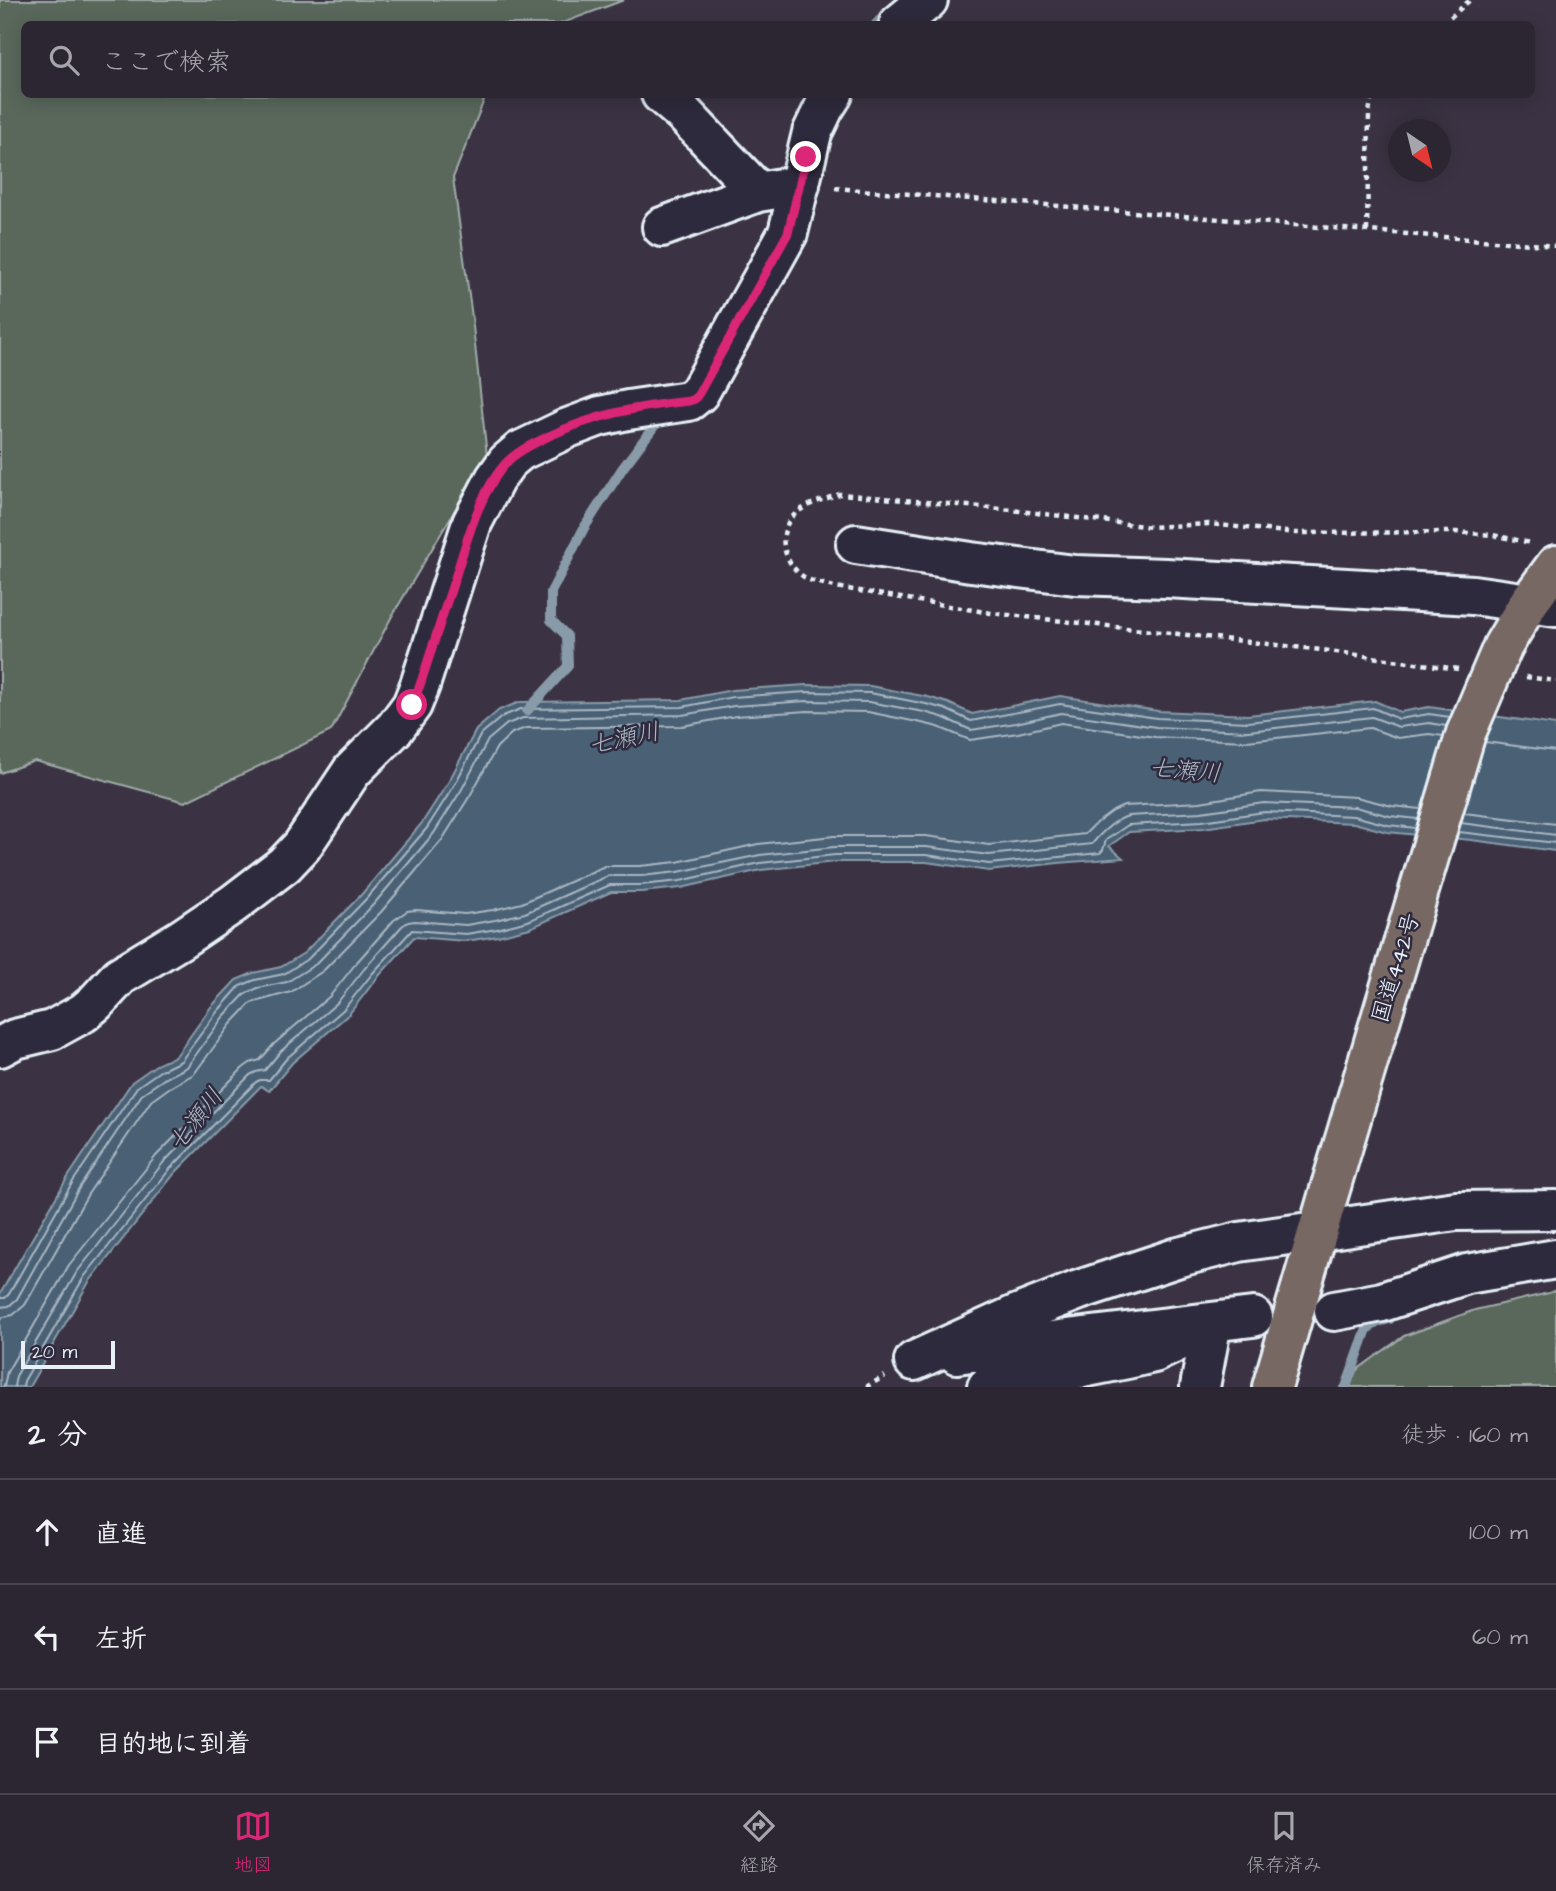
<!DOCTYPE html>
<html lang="ja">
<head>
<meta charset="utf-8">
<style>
	body { margin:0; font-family:"Architects Daughter","Klee One",sans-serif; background:#38323e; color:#f1f3f6 }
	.compass { position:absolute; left:1388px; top:119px; width:63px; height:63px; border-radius:50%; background:#2c2632; box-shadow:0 4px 18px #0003; rotate:145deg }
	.scale { position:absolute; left:21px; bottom:18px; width:94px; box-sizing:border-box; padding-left:7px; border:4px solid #e8f1f8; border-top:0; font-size:19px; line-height:24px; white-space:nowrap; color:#e8f1f8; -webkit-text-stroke:5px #2f2a3d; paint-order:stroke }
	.stop { position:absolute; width:21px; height:21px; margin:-16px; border:5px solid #db2777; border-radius:50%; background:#fff }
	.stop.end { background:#db2777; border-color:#fff; box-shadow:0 2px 7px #0008 }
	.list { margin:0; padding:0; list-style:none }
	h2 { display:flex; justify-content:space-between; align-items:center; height:91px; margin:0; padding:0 28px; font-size:30px }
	h2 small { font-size:23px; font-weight:400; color:#a6a5ac }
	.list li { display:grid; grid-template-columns:46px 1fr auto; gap:21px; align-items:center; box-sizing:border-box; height:105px; padding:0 28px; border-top:2px solid #48434d }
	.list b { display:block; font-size:26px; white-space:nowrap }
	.list em { font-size:23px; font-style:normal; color:#a6a5ac }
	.icon { flex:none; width:38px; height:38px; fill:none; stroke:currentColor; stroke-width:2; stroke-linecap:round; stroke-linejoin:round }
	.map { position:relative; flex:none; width:1556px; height:1387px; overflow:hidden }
	.search { position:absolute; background:#2c2632; box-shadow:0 4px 18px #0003; left:21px; right:21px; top:21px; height:77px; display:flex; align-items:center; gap:18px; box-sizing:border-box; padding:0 24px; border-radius:10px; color:#a6a5ac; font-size:26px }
	.sheet { height:406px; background:#2c2632 }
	nav { display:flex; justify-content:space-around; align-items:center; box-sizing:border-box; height:98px; border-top:2px solid #48434d; background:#2c2632; font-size:19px; color:#a6a5ac }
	nav a { display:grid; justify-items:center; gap:4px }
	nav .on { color:#db2777 }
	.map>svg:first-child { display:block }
	.green { fill:#5a675c; stroke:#a1acaa; stroke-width:2 }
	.water { fill:#4a6174; stroke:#899ba9; stroke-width:2 }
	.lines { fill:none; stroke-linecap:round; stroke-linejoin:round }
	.shore { stroke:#a9b7c3; stroke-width:2 }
	.stream { stroke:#899ba9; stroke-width:10 }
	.minor-casing { stroke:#e8f1f8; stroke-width:44 }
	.highway-casing { stroke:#e8f1f8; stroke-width:44 }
	.path { stroke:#e8f1f8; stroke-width:4.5; stroke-dasharray:5 5; stroke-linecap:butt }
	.minor { stroke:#2f2a3d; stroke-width:38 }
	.highway { stroke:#776864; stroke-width:38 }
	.highway-bridge-casing { stroke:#e8f1f8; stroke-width:44; stroke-linecap:butt }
	.highway-bridge { stroke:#776864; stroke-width:38 }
	.route { stroke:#db2777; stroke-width:9 }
	.labels { text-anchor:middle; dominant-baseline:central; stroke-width:5; stroke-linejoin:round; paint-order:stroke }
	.street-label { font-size:23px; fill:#e8f1f8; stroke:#2f2a3d }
	.water-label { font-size:24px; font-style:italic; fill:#a9b7c3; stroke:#2f2a3d }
</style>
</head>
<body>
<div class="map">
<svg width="1556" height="1387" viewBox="0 0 1556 1387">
	<rect width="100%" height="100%" fill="#3b3343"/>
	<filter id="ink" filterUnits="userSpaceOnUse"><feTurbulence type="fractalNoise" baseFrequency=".0143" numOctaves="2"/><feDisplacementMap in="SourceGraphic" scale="14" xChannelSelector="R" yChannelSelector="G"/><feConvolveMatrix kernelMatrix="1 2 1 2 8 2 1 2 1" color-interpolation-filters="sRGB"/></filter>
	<g filter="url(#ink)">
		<path class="green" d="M0,0h624l-64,24h-536v70l462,1 -33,83 19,139 15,139 -96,162 -60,113 -146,71 -150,-41 -35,12z
			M1556,1290v97h-215l17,-18 46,-33 71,-26 74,-17z"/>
		<path class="water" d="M806,685l64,1 58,11 20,6 24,11 88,-18 98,15 90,4 127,-14 25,11 29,-5 127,18v126l-85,-11 -84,-8 -33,-9 -90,-4 -61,9 -74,4 -20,14 14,12 -65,5 -69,8 -63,-9h-91l-74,8 -80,18 -40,4h-30l-81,36 -32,8 -32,5 -52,-4 -37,41 -28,36 -57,49 -23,28 -8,-5 -86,87 -86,109 -60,105h-29v-93l66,-114 66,-98 24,-17 20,-9 35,-49 25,-27 17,-7 28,-6 23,-14 57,-58 61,-72 27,-42 27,-51 23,-20 21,-8 161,-2 51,-10z"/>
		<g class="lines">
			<path class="shore" d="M1485,742l71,9
				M1464,813l92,11
				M1461,823l95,12
				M1459,832l97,11
				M0,1298h5l4,-4 63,-111 65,-96 23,-16 21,-10 36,-49 23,-26 15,-6 29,-6 25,-16 57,-59 61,-71 28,-44 26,-50 22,-18 18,-7 161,-2 51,-10 74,-5 63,1 56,11 19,5 26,12 89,-17 97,14 91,4 125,-14 26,11 30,-5 21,3
				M0,1307l9,-1 8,-7 62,-111 64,-95 21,-14 23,-12 36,-50 22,-23 13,-6 29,-6 29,-18 57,-59 61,-72 28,-44 26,-49 19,-16 16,-6 159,-3 52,-9 73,-5 62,1 55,10 18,5 29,13 45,-7 45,-10 95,14 92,4 124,-14 27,10 30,-4 17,3
				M0,1318l13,-3 12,-10 63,-111 63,-93 18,-13 25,-14 37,-50 20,-21 40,-11 32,-21 58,-59 61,-72 29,-46 26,-47 15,-14 14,-5 156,-2 54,-10 71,-5 61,1 54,11 16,4 32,13 48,-7 43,-10 94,14 92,4 123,-13 28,10 31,-4 14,2
				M4,1387l3,-15 62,-107 87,-109 87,-88 7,-5 10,-3 14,-16 56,-48 27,-34 37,-42 13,-9 9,-1 49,4 28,-4 29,-7 83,-37h35l37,-4 81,-18 76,-8h92l63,9 96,-11 9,-9 19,-14 11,-5 76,-4 61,-10 95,5 36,9 29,3
				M14,1387l2,-11 61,-104 86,-109 87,-88 6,-3 9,-2 16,-19 56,-48 28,-35 37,-42 6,-4 7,-1 51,4 29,-5 30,-7 83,-37h33l37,-4 82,-17 74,-8h92l63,8 103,-11c9,-11 21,-23 36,-28l73,-4 63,-9 91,4 35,9 28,3
				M23,1387l1,-6 60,-104 86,-108 86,-87 4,-2h9l18,-22 57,-49 28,-35 40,-44 54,4 31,-5 31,-8 82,-36h31l39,-4 80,-18 75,-8h91l63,9 111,-11 3,-3 3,-10 22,-15 74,-4 62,-9 90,4 34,9 28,3"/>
			<path class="stream" d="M876,24l14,-14
				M527,711l41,-45 -1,-30 -16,-16v-28l33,-64 38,-59 39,-52
				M1346,1387l21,-58 11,-7 12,-3"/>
			<g class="minor-casing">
				<path id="minor" d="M899,24l29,-24
					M661,94l22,19 75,79
					M662,227l96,-35 42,-7
					M856,544l115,18 104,13 91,3 307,17 83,12
					M0,1047l15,-8 37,-9 31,-17 12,-10 25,-27 61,-37 52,-35 51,-39 18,-19 50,-75 43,-43 17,-23 8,-20 52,-162 23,-44 12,-17 13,-11 48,-23 32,-12 28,-6 61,-9 10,-8 89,-160 24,-100 12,-25 9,-14
					M1334,1311l48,-9 85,-28 89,-15
					M957,1354l110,-15 186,-22
					M914,1361l99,-45 66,-26 100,-33 60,-15 217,-31 100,-1
					M987,1387l140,-28 27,-6 23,-11
					M1200,1387l12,-65"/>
			</g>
			<g class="highway-casing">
				<path id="highway" d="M1503,646l26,-44 27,-37
					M1272,1387l59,-201"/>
			</g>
			<path class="path" d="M1443,24l27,-24
				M835,188l721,58
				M1367,231l2,-118 3,-19
				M1458,669l-136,-19 -331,-37 -161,-27c-8,-3 -18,-4 -26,-9 -20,-13 -29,-43 -10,-62 12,-11 31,-16 46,-21l172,16 139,17 58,-3 86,9 161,-1 37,3 38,8
				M1526,677l30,4
				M866,1387l19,-11"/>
			<use href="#minor" class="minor"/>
			<use href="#highway" class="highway"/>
			<g class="highway-bridge-casing">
				<path id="highway-bridge" d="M1331,1186l135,-453 37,-87"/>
			</g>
			<use href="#highway-bridge" class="highway-bridge"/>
		</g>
	</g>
	<g class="lines" filter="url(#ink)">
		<path class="route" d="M412,705l8,-20c12,-36 23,-72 35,-107 12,-38 25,-88 53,-117 11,-11 27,-18 41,-25 45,-21 91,-30 140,-35l6,-2 4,-6 89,-160 18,-76"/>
	</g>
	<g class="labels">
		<g class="street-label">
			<text transform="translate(1396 968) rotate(-73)">国道442号</text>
		</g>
		<g class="water-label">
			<text transform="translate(624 739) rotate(-12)">七瀬川</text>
			<text transform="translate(1185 771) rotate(5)">七瀬川</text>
			<text transform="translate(196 1120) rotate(-52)">七瀬川</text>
		</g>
	</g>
</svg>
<svg class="compass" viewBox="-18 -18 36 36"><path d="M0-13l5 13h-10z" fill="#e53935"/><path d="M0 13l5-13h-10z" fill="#a6a5ac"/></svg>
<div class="scale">20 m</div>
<div class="stop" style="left:412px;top:705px"></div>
<div class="stop end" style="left:806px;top:157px"></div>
<div class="search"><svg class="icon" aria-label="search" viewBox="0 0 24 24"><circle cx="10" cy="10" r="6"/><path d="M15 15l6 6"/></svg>ここで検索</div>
</div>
<section class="sheet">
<h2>2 分<small>徒歩 · 160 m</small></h2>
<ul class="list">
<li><svg class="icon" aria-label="ahead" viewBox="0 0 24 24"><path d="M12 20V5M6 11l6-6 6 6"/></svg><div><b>直進</b></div><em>100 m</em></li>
<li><svg class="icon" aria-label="left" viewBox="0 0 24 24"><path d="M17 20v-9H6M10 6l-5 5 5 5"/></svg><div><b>左折</b></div><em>60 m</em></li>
<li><svg class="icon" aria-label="arrive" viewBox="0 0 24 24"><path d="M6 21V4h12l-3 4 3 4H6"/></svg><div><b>目的地に到着</b></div></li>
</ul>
</section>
<nav>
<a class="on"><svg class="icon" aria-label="map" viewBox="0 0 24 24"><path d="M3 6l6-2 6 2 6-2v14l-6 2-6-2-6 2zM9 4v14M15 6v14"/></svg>地図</a>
<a><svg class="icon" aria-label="directions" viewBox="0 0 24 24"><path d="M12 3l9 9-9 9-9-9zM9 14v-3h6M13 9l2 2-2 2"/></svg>経路</a>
<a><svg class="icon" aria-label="saved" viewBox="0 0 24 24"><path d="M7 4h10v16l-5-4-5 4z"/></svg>保存済み</a>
</nav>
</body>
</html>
